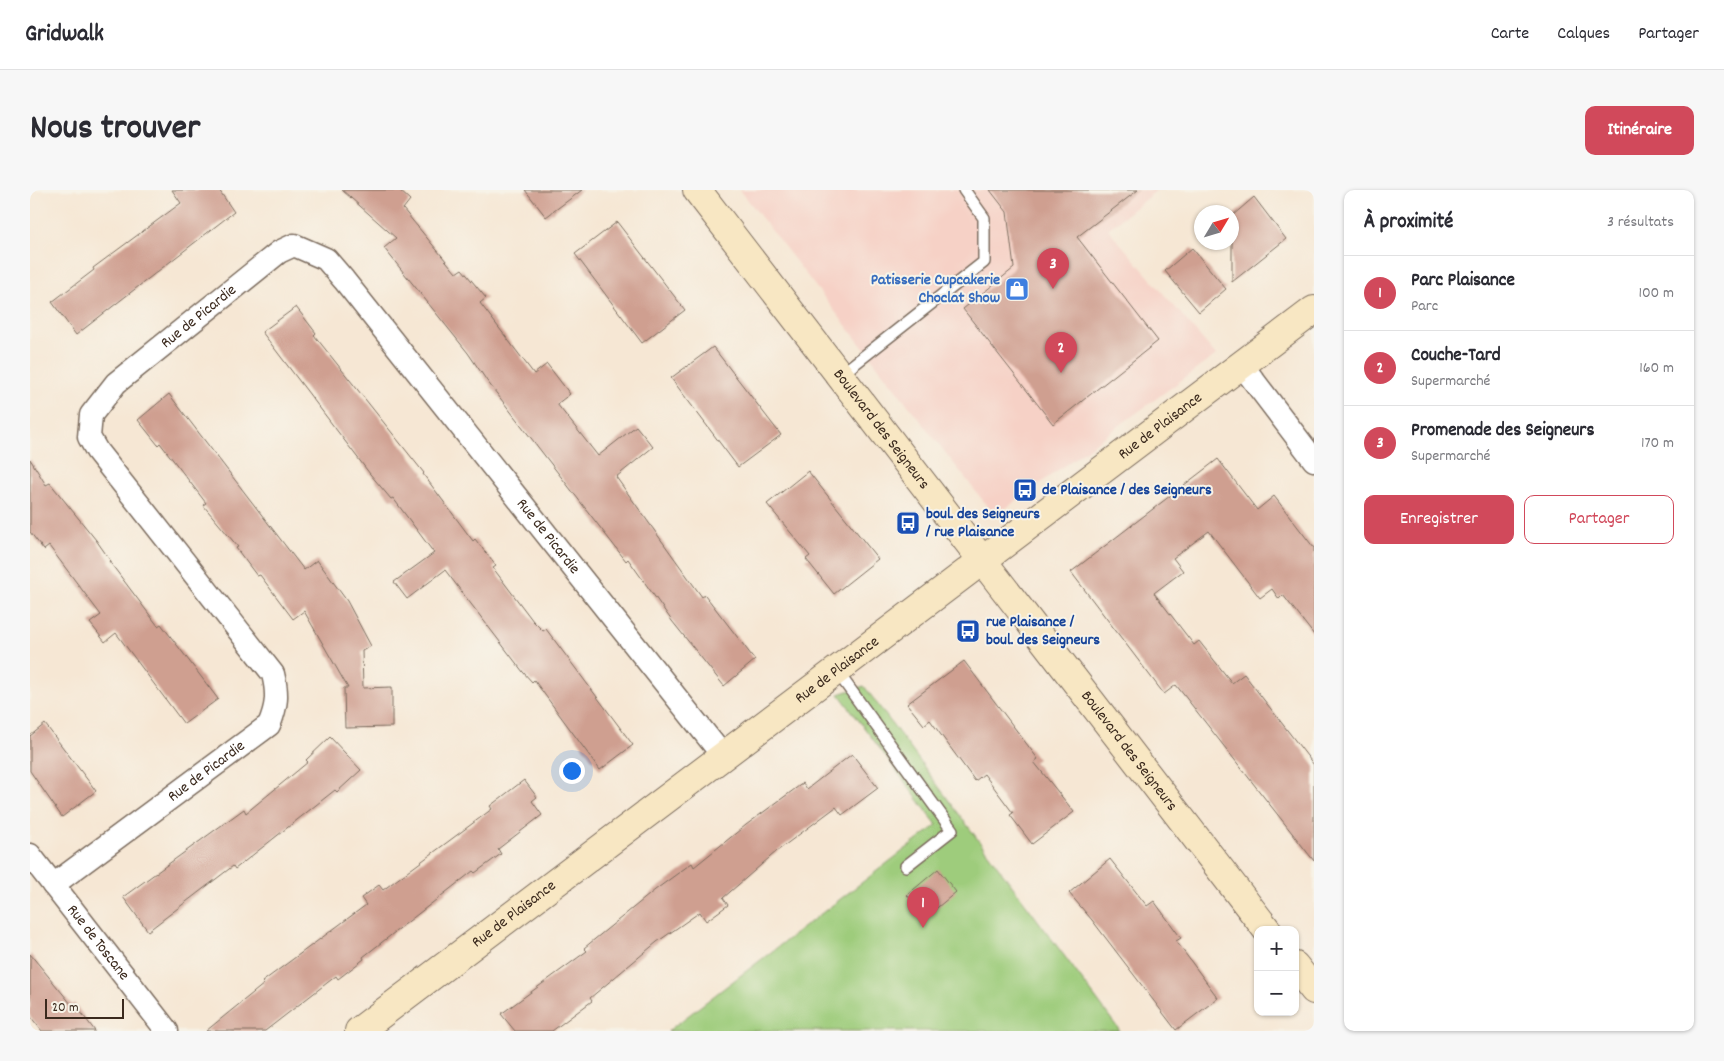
<!DOCTYPE html>
<html lang="fr">
<head>
<meta charset="utf-8">
<style>
	body { margin:0; font-family:Dekko,sans-serif; background:#f7f7f7; color:#2b2b33 }
	.controls { position:absolute; right:15px; bottom:15px; display:grid; overflow:hidden; border-radius:10px; box-shadow:0 1px 4px #0004 }
	.controls button { width:45px; height:45px; display:grid; place-items:center; padding:0; border:0; border-bottom:1px solid #e1e1e2; background:#fff; color:#2b2b33; font:25px sans-serif }
	.compass { position:absolute; left:1164px; top:15px; width:45px; height:45px; border-radius:50%; background:#fff; box-shadow:0 1px 4px #0004; rotate:52deg }
	.scale { position:absolute; left:15px; bottom:12px; width:79px; box-sizing:border-box; padding-left:5px; border:2px solid #3b2a1e; border-top:0; font-size:14px; line-height:18px; white-space:nowrap; color:#3b2a1e; -webkit-text-stroke:4px #f7f3e8; paint-order:stroke }
	.you { position:absolute; left:541px; top:580px; width:18px; height:18px; margin:-12px; border:4px solid #fff; border-radius:50%; background:#1a73e8; box-shadow:0 0 0 8px #1a73e833 }
	.badge { display:grid; place-items:center; width:32px; height:32px; border-radius:50%; background:#d1495b; color:#fff; font-size:16px; font-weight:700 }
	.pin { position:absolute; translate:-50% -41px; filter:drop-shadow(0 1px 2px #0008) }
	.pin::after { content:''; position:absolute; top:26px; width:18px; height:15px; background:inherit; clip-path:polygon(0 0,100% 0,50% 100%) }
	.list { margin:0; padding:0; list-style:none }
	h2 { display:flex; justify-content:space-between; align-items:center; height:65px; margin:0; padding:0 20px; font-size:21px }
	h2 small { font-size:16px; font-weight:400; color:#7c7c81 }
	.list li { display:grid; grid-template-columns:32px 1fr auto; gap:15px; align-items:center; box-sizing:border-box; height:75px; padding:0 20px; border-top:1px solid #e1e1e2 }
	.list b { display:block; font-size:19px; white-space:nowrap }
	.list p { margin:0; font-size:16px; white-space:nowrap; color:#7c7c81 }
	.list em { font-size:16px; font-style:normal; color:#7c7c81 }
	.actions { display:flex; gap:10px; padding:15px 20px }
	.actions a { flex:1; padding:11px 0; border:1px solid #d1495b; border-radius:10px; text-align:center; font-size:18px; color:#d1495b }
	.actions .main { background:#d1495b; color:#fff }
	.map { position:relative; flex:none; width:1284px; height:841px; overflow:hidden; border-radius:10px }
	header { display:flex; align-items:center; gap:30px; box-sizing:border-box; height:70px; padding:0 25px; background:#fff; border-bottom:1px solid #e1e1e2 }
	header strong { font-size:24px }
	nav { display:flex; gap:28px; margin-inline-start:auto; font-size:18px }
	.intro { display:flex; align-items:center; justify-content:space-between; box-sizing:border-box; height:120px; padding:0 30px }
	h1 { margin:0; font-size:35px }
	.button { padding:12px 22px; border-radius:10px; background:#d1495b; color:#fff; font-size:18px; font-weight:700 }
	main { display:flex; gap:30px; padding:0 30px }
	aside { flex:1; background:#fff; border-radius:10px; box-shadow:0 1px 4px #0004 }
	.map>svg:first-child { display:block }
	.built { fill:#f6d1c6 }
	.green { fill:#9ecc7b; stroke:#6c7b4c }
	.building { fill:#cf9f90 }
	.lines { fill:none; stroke-linecap:round; stroke-linejoin:round }
	.lane-casing { stroke:#7c6c5e; stroke-width:14 }
	.street-casing { stroke:#7c6c5e; stroke-width:25 }
	.secondary-casing { stroke:#7c6c5e; stroke-width:30 }
	.lane { stroke:#fff; stroke-width:11 }
	.street { stroke:#fff; stroke-width:22 }
	.secondary { stroke:#f8e7c3; stroke-width:28 }
	.labels { text-anchor:middle; dominant-baseline:central; stroke-width:4; stroke-linejoin:round; paint-order:stroke }
	.shop-label { font-size:16px; font-weight:bold; fill:#366cbe; stroke:#f7f3e8; text-anchor:end }
	.street-label { font-size:16px; fill:#3b2a1e; stroke:#f7f3e8 }
	.transit-label { font-size:16px; font-weight:bold; fill:#164399; stroke:#f7f3e8; text-anchor:start }
</style>
</head>
<body>
<header>
<strong>Gridwalk</strong>
<nav><a>Carte</a><a>Calques</a><a>Partager</a></nav>
</header>
<div class="intro"><h1>Nous trouver</h1><a class="button">Itinéraire</a></div>
<main>
<div class="map">
<svg width="1284" height="841" viewBox="0 0 1284 841">
	<rect width="100%" height="100%" fill="#f7f3e8"/>
	<filter id="ink" filterUnits="userSpaceOnUse"><feTurbulence type="fractalNoise" baseFrequency=".02" numOctaves="2"/><feDisplacementMap in="SourceGraphic" scale="10" xChannelSelector="R" yChannelSelector="G"/><feConvolveMatrix kernelMatrix="1 2 1 2 8 2 1 2 1" color-interpolation-filters="sRGB"/></filter>
	<filter id="wash" filterUnits="userSpaceOnUse"><feTurbulence type="fractalNoise" baseFrequency=".0096" numOctaves="4" result="noise"/><feDisplacementMap in="SourceGraphic" scale="20" xChannelSelector="R" yChannelSelector="G"/><feGaussianBlur stdDeviation="1.12" result="paint"/><feColorMatrix in="noise" values="0 0 0 0 0 0 0 0 0 0 0 0 0 0 0 0 0 1.4 0 .05"/><feComposite in="paint" operator="in"/></filter>
	<g filter="url(#wash)">
		<rect width="100%" height="100%" fill="#f6e7d4"/>
		<path class="built" d="M710,0h417l-49,39 108,126 -221,161z"/>
		<path class="green" d="M834,496l256,345h-452l269,-206 -98,-131z"/>
		<g id="blocks">
			<path class="building" d="M142,0h47l15,22 -158,123 -24,-33 42,-32 -1,-2 88,-65z
				M312,0h57l11,10 -7,9 53,64 6,-4 24,29 -6,5 54,71 13,-10 23,30 -13,10 41,52 38,-30 17,21 -37,30 86,120 3,-2 50,65 -31,26 -52,-65 -44,-62 -2,2 -139,-180 -19,-28 -84,-105 12,-10z
				M495,0h57l-36,27z
				M960,0h148l-61,47 81,104 -105,83 -90,-115 51,-41 -7,-56z
				M1224,7l32,42 -54,43v-66z
				M587,32l68,88 -43,33 -67,-89z
				M1162,58l34,41 -27,23 -34,-41z
				M266,117l20,26 -2,2 110,138 -1,1 50,67 2,-2 21,27 -3,2 40,53 10,10 3,-2 87,116 -33,25 -66,-90 -2,2 -9,-10 -78,-102 -38,29 -13,-17 40,-29 -41,-55 -2,1 -21,-25 -108,-142z
				M683,157l68,88 -43,32 -67,-89z
				M139,204l135,176 13,-10 30,41 24,45 -9,5 1,37 29,-1v40l-47,1 -1,-40h4l-44,-77 -11,8 -33,-44 -3,1 -21,-28 2,-1 -35,-42 3,-2 -46,-60 -2,2 -20,-25z
				M0,269l16,26 4,-2 46,57 14,20 -1,1 49,65 3,-2 57,75 -34,25 -68,-91 -11,9 -15,-19 11,-8 -52,-69 -5,4 -14,-18z
				M1188,269l39,51 17,-14 40,52v87l-31,-40 -4,4 -7,-10 -12,9 -51,-67 -36,27 10,13 -29,22 40,52 5,-4 33,42 12,-9 70,91v96l-138,-176 -12,9 -93,-122z
				M778,281l70,88 -44,35 -28,-35 4,-3 -43,-52z
				M934,471l74,98 -4,3 40,50 -42,32 -22,-29 3,-2 -29,-39 -9,7 -45,-61 -6,5 -17,-21z
				M15,534l51,67 -34,26 -32,-46v-35z
				M300,547l31,33 -24,22 -2,-2 -100,79 -2,-3 -85,65 -25,-34 121,-88 2,4 62,-51 -2,-2z
				M822,564l26,34 -36,27 -6,-8 -59,44 -54,47 5,7 -22,16 -6,-9 -43,30 -67,56 2,3 -40,30h-37l-14,-17 86,-63 -3,-3 71,-58 37,-27 2,4 52,-42 57,-42 4,6z
				M494,590l13,17 -5,4 10,14 -44,34 3,5 -26,19 -2,-2 -110,86 1,2 -26,20 -2,-3 -71,55h-59l58,-47 -2,-2 104,-77 -5,-7 18,-13 4,5 109,-81 -2,-3z
				M1080,669l37,47 7,-5 27,37 -5,3 42,57 -42,32 -84,-110 -23,-27z
				M908,679l18,23 -30,25 -19,-22z
				M0,764l42,51 2,-2 21,28h-53l-12,-15z"/>
		</g>
	</g>
	<g filter="url(#ink)">
		<use href="#blocks" fill-opacity="0" stroke="#7c6c5e" stroke-width="1"/>
		<g class="lines">
			<g class="lane-casing">
				<path id="lane" d="M809,186l145,-114v-44l-20,-28
					M806,480l116,160 -46,36"/>
			</g>
			<g class="street-casing">
				<g id="street">
					<path d="M1211,174l73,96"/>
					<path id="s1" d="M0,665l137,176"/>
					<path id="s2" d="M23,695l216,-160c8,-19 9,-31 4,-51l-176,-223 -8,-14 2,-22 25,-32 163,-131 15,-7 32,14 18,21 379,476"/>
				</g>
			</g>
			<g class="secondary-casing">
				<g id="secondary">
					<path id="s3" d="M667,0l570,740"/>
					<path d="M1265,776l19,24"/>
					<path id="s4" d="M329,841l955,-721"/>
				</g>
			</g>
			<use href="#lane" class="lane"/>
			<use href="#street" class="street"/>
			<use href="#secondary" class="secondary"/>
		</g>
	</g>
	<defs>
		<g id="shop-square" transform="scale(1.25)"><rect x="-9" y="-9" width="18" height="18" rx="4" fill="#3f7fe0" stroke="#f7f3e8"/><path d="M-5-2.5h2.3a2.7 3.5 0 0 1 5.4 0H5L5.5 6h-11ZM-1.5-2.5h3a1.5 2.3 0 0 0-3 0Z" fill="#fff"/></g>
		<g id="bus-square" transform="scale(1.25)"><rect x="-9" y="-9" width="18" height="18" rx="4" fill="#1a4fb4" stroke="#f7f3e8"/><path d="M-5-6H5V4H4V6H2V4H-2V6H-4V4H-5ZM-3.5-4V0h7V-4ZM-3.5 1.2v1.5H-2V1.2ZM2 1.2v1.5H3.5V1.2Z" fill="#fff"/></g>
	</defs>
	<g fill-rule="evenodd">
		<use href="#shop-square" x="987" y="99"/>
		<use href="#bus-square" x="995" y="300"/>
		<use href="#bus-square" x="878" y="333"/>
		<use href="#bus-square" x="938" y="441"/>
	</g>
	<g class="labels">
		<g class="shop-label">
			<text x="970" y="90">Patisserie Cupcakerie<tspan x="970" dy="18">Choclat Show</tspan></text>
		</g>
		<g class="street-label">
			<text stroke="none"><textPath href="#s2" startOffset="790">Rue de Picardie</textPath></text>
			<text stroke="none"><textPath href="#s4" startOffset="1004">Rue de Plaisance</textPath></text>
			<text stroke="none"><textPath href="#s3" startOffset="302">Boulevard des Seigneurs</textPath></text>
			<text stroke="none"><textPath href="#s2" startOffset="1300">Rue de Picardie</textPath></text>
			<text stroke="none"><textPath href="#s4" startOffset="599">Rue de Plaisance</textPath></text>
			<text stroke="none"><textPath href="#s3" startOffset="708">Boulevard des Seigneurs</textPath></text>
			<text stroke="none"><textPath href="#s2" startOffset="191">Rue de Picardie</textPath></text>
			<text stroke="none"><textPath href="#s4" startOffset="194">Rue de Plaisance</textPath></text>
			<text stroke="none"><textPath href="#s1" startOffset="111">Rue de Toscane</textPath></text>
		</g>
		<g class="transit-label">
			<text x="1012" y="300">de Plaisance / des Seigneurs</text>
			<text x="896" y="324">boul. des Seigneurs<tspan x="896" dy="18">/ rue Plaisance</tspan></text>
			<text x="956" y="432">rue Plaisance /<tspan x="956" dy="18">boul. des Seigneurs</tspan></text>
		</g>
	</g>
</svg>
<div class="controls">
<button>+</button>
<button>−</button>
</div>
<svg class="compass" viewBox="-18 -18 36 36"><path d="M0-13l5 13h-10z" fill="#e53935"/><path d="M0 13l5-13h-10z" fill="#7c7c81"/></svg>
<div class="scale">20 m</div>
<div class="you"></div>
<div class="pin badge" style="left:893px;top:738px">1</div>
<div class="pin badge" style="left:1031px;top:183px">2</div>
<div class="pin badge" style="left:1023px;top:99px">3</div>
</div>
<aside>
<h2>À proximité<small>3 résultats</small></h2>
<ul class="list">
<li><span class="badge">1</span><div><b>Parc Plaisance</b><p>Parc</p></div><em>100 m</em></li>
<li><span class="badge">2</span><div><b>Couche-Tard</b><p>Supermarché</p></div><em>160 m</em></li>
<li><span class="badge">3</span><div><b>Promenade des Seigneurs</b><p>Supermarché</p></div><em>170 m</em></li>
</ul>
<div class="actions"><a class="main">Enregistrer</a><a>Partager</a></div>
</aside>
</main>
</body>
</html>
